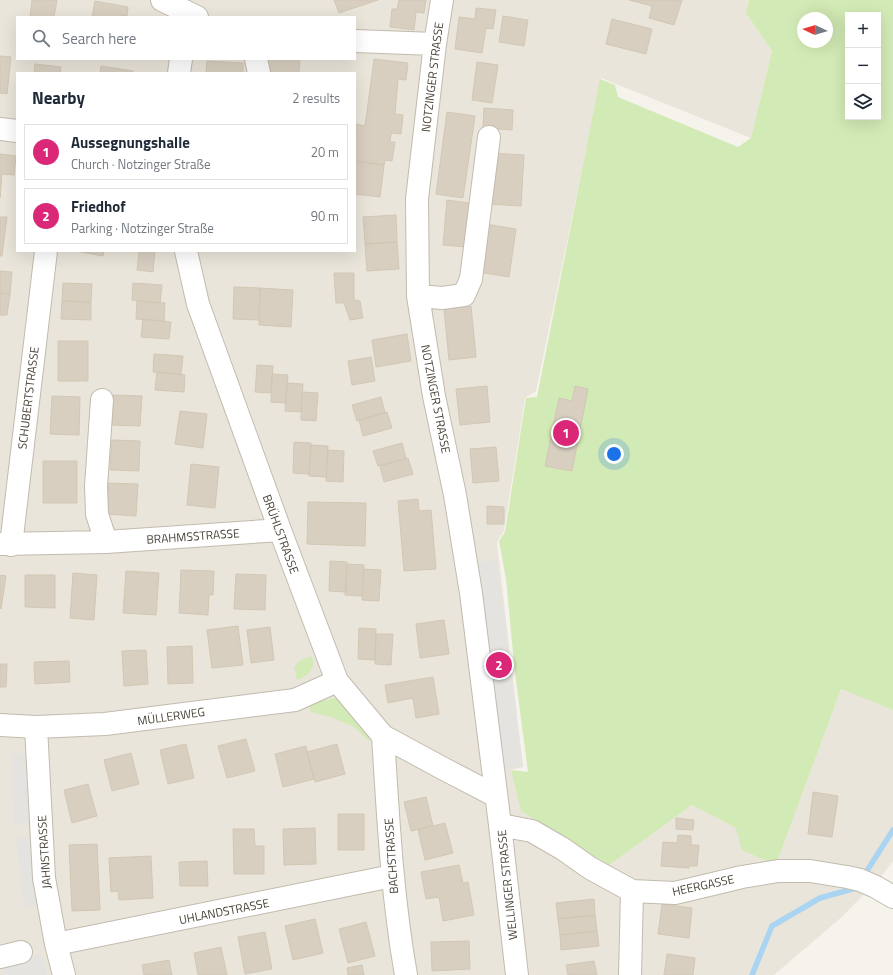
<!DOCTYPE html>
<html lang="en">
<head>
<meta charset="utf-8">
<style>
	body { margin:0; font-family:"Titillium Web",sans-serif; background:#f2f2f3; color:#1f2937 }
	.controls { position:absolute; right:12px; top:12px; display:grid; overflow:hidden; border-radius:0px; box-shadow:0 4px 16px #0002 }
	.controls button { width:36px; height:36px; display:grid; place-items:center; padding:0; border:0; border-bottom:1px solid #e0e1e3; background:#fff; color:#1f2937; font:20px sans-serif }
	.compass { position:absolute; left:797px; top:12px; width:36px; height:36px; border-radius:50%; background:#fff; box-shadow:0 4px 16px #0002; rotate:274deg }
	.you { position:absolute; left:614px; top:454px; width:14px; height:14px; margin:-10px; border:3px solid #fff; border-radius:50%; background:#1a73e8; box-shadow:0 0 0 6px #1a73e833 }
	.badge { display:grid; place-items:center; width:26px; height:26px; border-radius:50%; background:#db2777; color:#fff; font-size:13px; font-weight:700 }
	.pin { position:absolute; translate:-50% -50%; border:2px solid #fff; box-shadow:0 1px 4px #0006 }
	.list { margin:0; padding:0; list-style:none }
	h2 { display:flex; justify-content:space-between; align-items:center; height:52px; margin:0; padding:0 16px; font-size:17px }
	h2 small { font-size:13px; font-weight:400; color:#747a83 }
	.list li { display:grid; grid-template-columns:26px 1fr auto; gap:12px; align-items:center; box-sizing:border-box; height:56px; margin:0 8px 8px; padding:0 8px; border:1px solid #e0e1e3; border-radius:0px }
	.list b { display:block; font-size:15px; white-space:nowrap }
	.list p { margin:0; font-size:13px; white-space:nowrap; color:#747a83 }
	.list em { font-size:13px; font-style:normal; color:#747a83 }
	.icon { flex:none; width:22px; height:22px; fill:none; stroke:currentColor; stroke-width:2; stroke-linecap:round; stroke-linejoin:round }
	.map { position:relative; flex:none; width:893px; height:975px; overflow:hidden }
	.search { position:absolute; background:#fff; box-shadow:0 4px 16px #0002; left:16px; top:16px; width:340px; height:44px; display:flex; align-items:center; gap:10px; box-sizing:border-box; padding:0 14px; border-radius:0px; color:#747a83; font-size:15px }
	.panel { position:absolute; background:#fff; box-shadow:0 4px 16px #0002; left:16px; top:72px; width:340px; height:180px; border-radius:0px }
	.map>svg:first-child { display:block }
	.residential { fill:#eae5da; fill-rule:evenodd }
	.green { fill:#d2eab5; fill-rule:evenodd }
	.parking { fill:#e5e3e0 }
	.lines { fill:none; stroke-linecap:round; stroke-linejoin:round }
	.stream { stroke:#a9d4f2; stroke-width:5.5 }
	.building { fill:#d8cfc1; stroke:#d3c7b4 }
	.minor-casing { stroke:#c2bbae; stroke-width:24 }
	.minor { stroke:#fff; stroke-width:22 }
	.labels { text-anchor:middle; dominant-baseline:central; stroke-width:4; stroke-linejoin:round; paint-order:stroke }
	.street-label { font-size:12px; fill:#4b4439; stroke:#fff }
</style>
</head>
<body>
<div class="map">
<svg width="893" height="975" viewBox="0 0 893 975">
	<rect width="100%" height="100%" fill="#f6f3ec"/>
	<path class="residential" d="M0,0h749l-3,13 26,38 -21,87 -150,-60 -65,313 -11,7 -21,133 -7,11 26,225 -12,3 97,95 84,-60 44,23 40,37 65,-176 52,21v151l-10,13 -40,42 -69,59h-774zM17,17h338v42h-338zM17,73h338v178h-338z"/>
	<path class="green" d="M749,0h144v710l-52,-21 -65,176 -34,-15 -6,-22 -44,-23 -83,60 -88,-54 -10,-41 17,2 -13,-99 -9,-94 -7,-38 6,-9 21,-134 11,-1 63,-318 15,6 3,12 120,50 13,-9 21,-87 -26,-38zM848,15h30v102h-30zM803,18h24v24h-24z
		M312,656c4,13 -3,20 -15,24l-3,-13 3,-2v-3z
		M336,698l7,3 26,33v7l-15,-14 -23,-10 -20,-5 -2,-9z"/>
	<path class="parking" d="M497,560l26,206 -21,3 -26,-206z
		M26,753l2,70 -14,1 -2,-70z
		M29,836l8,70 -13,1 -8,-69z
		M41,954l6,21h-43l-3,-10z"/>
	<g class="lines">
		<path class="stream" d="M863,877l30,-47
			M752,975l20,-49 48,-28 36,-10 2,-2"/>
	</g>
	<path class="building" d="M32,0h25l-3,17h-24z
		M334,0h44l-39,13z
		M399,0h27l-2,13 -8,-1 -2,18 -24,-3 2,-18h5z
		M629,0h53l-8,25 -25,-7 3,-12z
		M95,1l33,6 -1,9 -8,-1v2h-27z
		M476,8l20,2 -3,19 -7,-1 -4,25 -27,-4 4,-32 16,2z
		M503,16l25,4 -4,26 -25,-4z
		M612,19l40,10 -6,25 -40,-10z
		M0,56l11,1 -4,37 -7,-1z
		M268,59h32l-1,14h-32z
		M374,59l34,4 -2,17 -8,-1 -3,35 8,1 -2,19 -10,-1 -1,9h5l-3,19 -7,-1 -1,5 -29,-4 1,-37 9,2z
		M207,61l36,2v10h-37z
		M477,62l21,3 -6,38 -20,-3z
		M35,64l26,3 -1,6h-26z
		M101,66l32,5v2h-33z
		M484,108l29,2 -1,20 -29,-2z
		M447,112l28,4 -12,82 -27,-4z
		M490,153l34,2 -3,51 -34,-2z
		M0,154l16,2 -2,19 -12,-1 -2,24z
		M355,161l29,4 -4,32 -25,-3z
		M447,200l23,3 -5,44 -22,-2z
		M396,215l1,27 -32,2 -2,-27z
		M0,217h7l-5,39h-2z
		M485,224l31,5 -7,48 -31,-5z
		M397,242l2,27 -32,2 -2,-27z
		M76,251h28l-1,5z
		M139,251h16l-2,21 -16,-2z
		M0,271l12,1 -2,22 -10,-1z
		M334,273h20v27l6,1 3,17 -13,2 -6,-17h-8z
		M63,283l29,1 -1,18 -29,-1z
		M133,283l29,2 -2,18 -28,-3z
		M234,287l26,1 -1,32 -26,-1z
		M260,288l33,2 -2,37 -32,-2z
		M0,293l10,1 -3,21h-7z
		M62,301l29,1v18l-30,-1z
		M137,301l28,2 -1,18 -28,-2z
		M471,306l5,51 -27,3 -5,-51z
		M143,319l28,3 -2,17 -28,-2z
		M407,334l4,27 -35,6 -4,-27z
		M58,341h30v40h-30z
		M154,354l29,2 -2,18 -28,-2z
		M371,357l4,24 -23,4 -4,-24z
		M257,365l16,1 -2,27 -16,-1z
		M157,372l28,3 -1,17 -29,-2z
		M272,374l16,1 -2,28 -15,-1z
		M287,383l16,1 -2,28 -16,-1z
		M487,386l3,36 -30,3 -4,-36z
		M575,386l13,3 -16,82 -27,-5 14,-68 13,3z
		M302,392l16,1 -2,28 -15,-1z
		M113,395l29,1 -2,30 -28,-1z
		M52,396l28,1 -1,38 -29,-1z
		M381,397l4,16 -28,8 -5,-16z
		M180,411l27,3 -4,34 -28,-4z
		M387,412l5,16 -29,8 -4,-16z
		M112,440l28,1 -1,30 -29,-1z
		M294,442l17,1 -2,31 -16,-1z
		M402,443l4,16 -28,7 -5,-15z
		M311,445l17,1 -2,31 -17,-1z
		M496,447l3,34 -26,2 -3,-34z
		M328,450l16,1 -1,31 -17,-1z
		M408,458l5,16 -29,8 -4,-16z
		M43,461h34v42h-34z
		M191,464l28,3 -4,41 -28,-3z
		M108,483l30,1 -2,32 -29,-2z
		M418,499l1,12 12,-1 5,59 -32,2 -6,-70z
		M308,502l58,1 -1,43 -58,-2z
		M487,506l17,1v17h-17z
		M330,561l17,1 -1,30 -17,-1z
		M347,564l17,1 -2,31 -17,-1z
		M364,569l17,1 -2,31 -17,-1z
		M181,570l33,1 -1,24h-4l-1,20 -29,-2z
		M126,571l33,2 -3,42 -33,-2z
		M73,573l24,2 -3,45 -24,-2z
		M236,574l30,1 -1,35 -31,-1z
		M0,575l6,1 -5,33 -1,-1z
		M25,575h30v33l-30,-1z
		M444,620l5,34 -29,4 -4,-34z
		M238,626l5,39 -31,3 -5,-38z
		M270,627l4,33 -23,3 -4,-33z
		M359,628l17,1 -1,31 -17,-1z
		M376,634h17l-2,31 -16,-1z
		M192,646l1,37 -25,1 -1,-37z
		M146,650l2,34 -24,2 -2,-35z
		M69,661l1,21 -35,2 -1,-22z
		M0,664h7l-1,23h-6z
		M433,677l6,37 -23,4 -3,-20 -25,5 -3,-18z
		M246,739l9,32 -28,7 -9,-32z
		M186,744l8,34 -26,6 -8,-34z
		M337,744l8,30 -30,8 -8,-30z
		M306,746l8,33 -31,8 -8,-33z
		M131,753l8,31 -27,7 -8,-31z
		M88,784l9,32 -25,7 -8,-33z
		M813,792l25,4 -6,41 -24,-3z
		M426,797l7,29 -22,5 -7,-29z
		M338,814h26v36h-26z
		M676,818l18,2 -1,10 -17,-1z
		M445,823l8,30 -28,7 -7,-30z
		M315,828l1,36 -32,1 -1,-36z
		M233,829h21l1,17h9v28h-30z
		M678,835l13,1v9h8l-2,21h-8v2l-28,-2 2,-24 14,1z
		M97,844l3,66 -28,1 -3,-66z
		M151,856l2,42 -34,2 -1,-9 -7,1 -2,-34z
		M207,861l1,25h-28l-1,-24z
		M459,865l4,18 5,-1 6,33 -31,6 -4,-24 -13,2 -5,-27z
		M594,899l1,16 -37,4 -2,-16z
		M662,904l30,4 -3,30 -31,-4z
		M595,915l2,16 -37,4 -2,-16z
		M315,919l8,34 -30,7 -8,-34z
		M366,922l9,34 -27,7 -9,-34z
		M597,931l2,15 -38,4 -1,-15z
		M265,932l7,37 -27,5 -7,-37z
		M469,941l1,28 -38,2 -1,-29z
		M221,947l6,28h-29l-4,-22z
		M667,954l28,4 -2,17h-29z
		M169,960l3,15h-28l-2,-10z
		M594,961l3,14h-29l-2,-10z
		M362,965l2,10h-16l-1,-7z"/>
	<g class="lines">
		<g class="minor-casing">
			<path id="minor" d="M162,0l35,17
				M442,0l-7,44 -18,155 1,97 16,100 21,99 16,98 29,232 17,150
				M355,41l80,3
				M256,59l3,14
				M179,73l2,-14
				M0,129l17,2
				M186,251l12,53 82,226 57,151 46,55 61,33 52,27
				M418,296l24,2 22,-3 7,-16 18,-142
				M102,400l-6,86 1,28 9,28
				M0,544l106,-2 174,-12
				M11,545l35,-294
				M0,725l36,2 69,-3 190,-24 42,-19
				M36,727l8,151 12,66 8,31
				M383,736c5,80 9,160 23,239
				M500,825l32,6 31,18 27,19 42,23 43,2 67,-16 36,-6h32l37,6 13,3 16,7 17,10
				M56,944l336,-68
				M0,957l21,-5
				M630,975l2,-84"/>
		</g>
		<use href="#minor" class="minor"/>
	</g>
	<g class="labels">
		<g class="street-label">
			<text transform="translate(432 77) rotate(-83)">NOTZINGER STRASSE</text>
			<text transform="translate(28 398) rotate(-83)">SCHUBERTSTRASSE</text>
			<text transform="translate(436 399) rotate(79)">NOTZINGER STRASSE</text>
			<text transform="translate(281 534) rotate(70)">BRÜHLSTRASSE</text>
			<text transform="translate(193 536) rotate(-4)">BRAHMSSTRASSE</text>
			<text transform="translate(171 716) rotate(-8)">MÜLLERWEG</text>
			<text transform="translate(44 852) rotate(-94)">JAHNSTRASSE</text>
			<text transform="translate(391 856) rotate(-94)">BACHSTRASSE</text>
			<text transform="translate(507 885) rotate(-96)">WELLINGER STRASSE</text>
			<text transform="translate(703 885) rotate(-12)">HEERGASSE</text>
			<text transform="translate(224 911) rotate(-11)">UHLANDSTRASSE</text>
		</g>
	</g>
</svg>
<div class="controls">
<button>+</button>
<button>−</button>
<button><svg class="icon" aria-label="layers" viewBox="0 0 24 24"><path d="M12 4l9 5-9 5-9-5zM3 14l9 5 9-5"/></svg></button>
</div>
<svg class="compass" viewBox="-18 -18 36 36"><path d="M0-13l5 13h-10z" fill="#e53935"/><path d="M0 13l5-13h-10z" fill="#747a83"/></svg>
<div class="you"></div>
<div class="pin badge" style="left:566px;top:433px">1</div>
<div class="pin badge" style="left:499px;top:665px">2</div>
<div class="search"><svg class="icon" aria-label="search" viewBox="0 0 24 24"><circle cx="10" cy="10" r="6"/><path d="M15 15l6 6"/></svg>Search here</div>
<section class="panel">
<h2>Nearby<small>2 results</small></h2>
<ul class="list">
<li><span class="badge">1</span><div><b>Aussegnungshalle</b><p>Church · Notzinger Straße</p></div><em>20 m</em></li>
<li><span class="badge">2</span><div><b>Friedhof</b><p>Parking · Notzinger Straße</p></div><em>90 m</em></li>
</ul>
</section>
</div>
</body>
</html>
